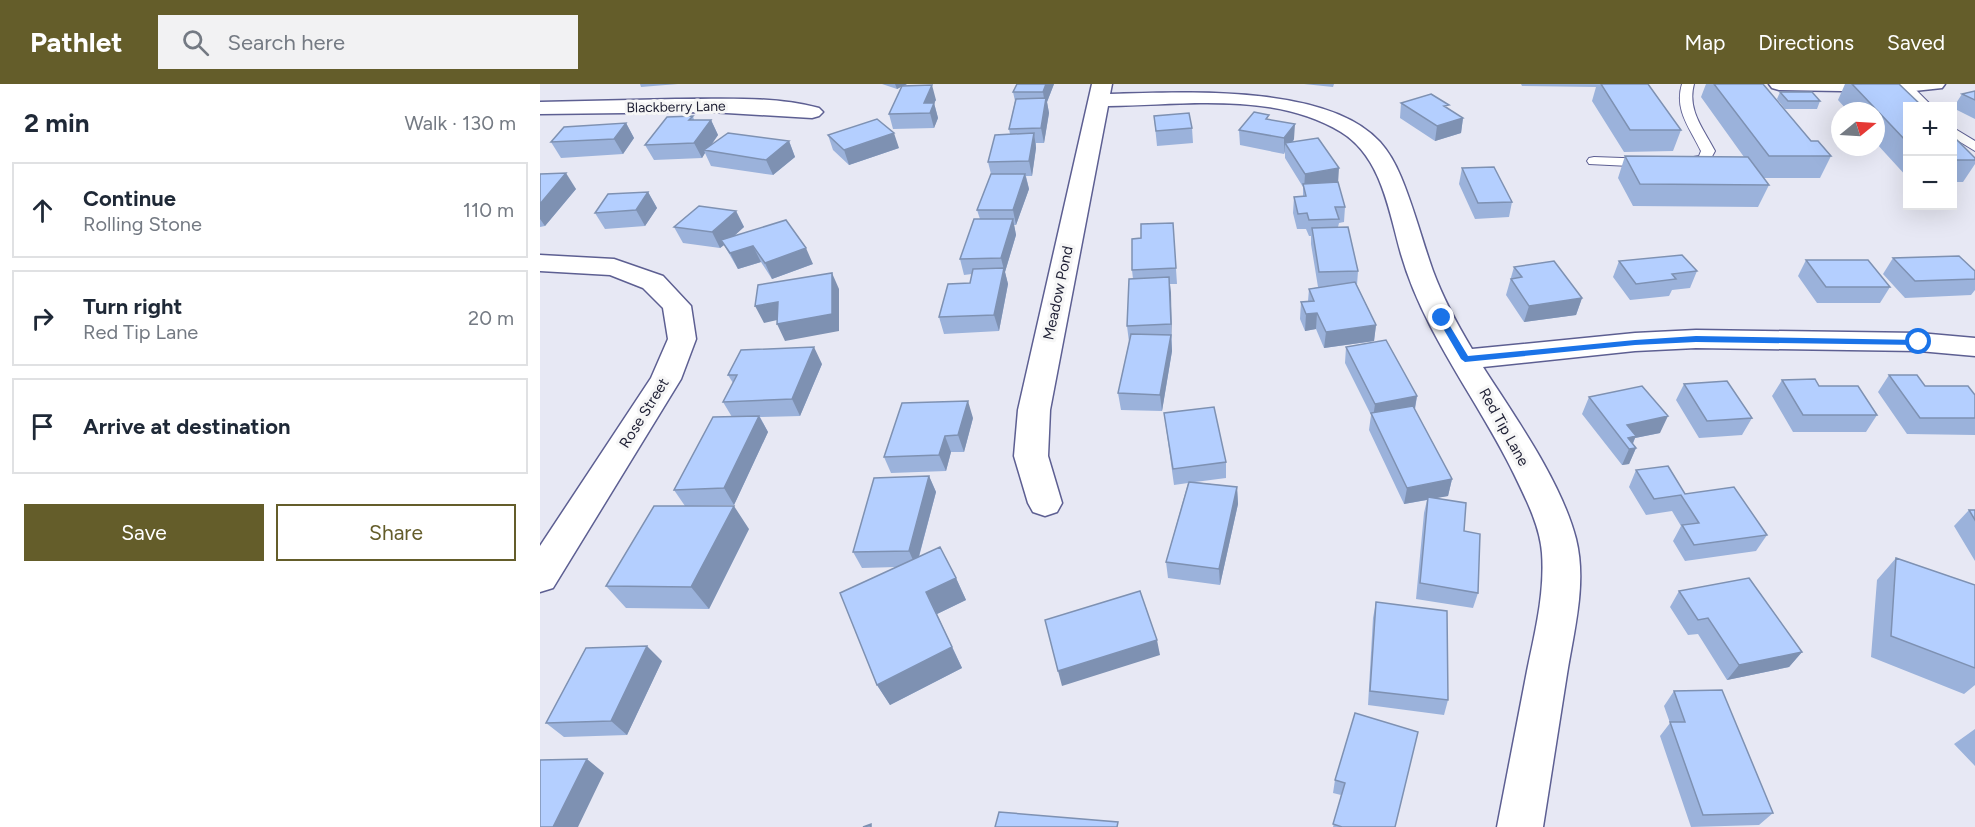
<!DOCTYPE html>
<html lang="en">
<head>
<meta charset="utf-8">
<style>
	body { margin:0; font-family:Figtree,sans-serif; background:#f2f2f3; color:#1f2937 }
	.controls { position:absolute; right:18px; top:18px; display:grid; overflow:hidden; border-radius:0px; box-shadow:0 6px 24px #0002 }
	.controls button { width:54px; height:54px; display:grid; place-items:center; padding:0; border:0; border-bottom:2px solid #e0e1e3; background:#fff; color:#1f2937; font:30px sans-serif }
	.compass { position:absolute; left:1291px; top:18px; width:54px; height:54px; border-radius:50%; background:#fff; box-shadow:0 6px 24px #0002; rotate:72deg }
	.stop { position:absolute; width:18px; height:18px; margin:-14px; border:4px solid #1a73e8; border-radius:50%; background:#fff }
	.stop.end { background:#1a73e8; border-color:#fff; box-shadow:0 2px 6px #0008 }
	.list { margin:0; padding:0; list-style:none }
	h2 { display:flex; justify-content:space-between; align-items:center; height:78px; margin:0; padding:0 24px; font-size:26px }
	h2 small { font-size:20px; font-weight:400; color:#747a83 }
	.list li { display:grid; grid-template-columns:39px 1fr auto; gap:18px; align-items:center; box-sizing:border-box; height:96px; margin:0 12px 12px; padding:0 12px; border:2px solid #e0e1e3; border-radius:0px }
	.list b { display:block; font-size:22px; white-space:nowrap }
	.list p { margin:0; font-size:20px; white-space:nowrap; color:#747a83 }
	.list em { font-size:20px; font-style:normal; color:#747a83 }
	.actions { display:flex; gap:12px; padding:18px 24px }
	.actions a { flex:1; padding:14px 0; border:2px solid #645d2a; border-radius:0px; text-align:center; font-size:21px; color:#645d2a }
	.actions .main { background:#645d2a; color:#fff }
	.icon { flex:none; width:33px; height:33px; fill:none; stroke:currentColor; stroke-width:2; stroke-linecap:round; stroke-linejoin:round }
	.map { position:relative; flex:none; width:1435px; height:743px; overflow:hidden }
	header { display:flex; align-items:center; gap:36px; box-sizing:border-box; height:84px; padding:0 30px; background:#645d2a; color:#fff }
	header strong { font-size:28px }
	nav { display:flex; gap:33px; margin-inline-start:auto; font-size:21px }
	.search { width:420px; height:54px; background:#f2f2f3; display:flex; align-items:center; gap:15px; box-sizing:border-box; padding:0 21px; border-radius:0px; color:#747a83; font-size:22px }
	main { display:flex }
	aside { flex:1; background:#fff }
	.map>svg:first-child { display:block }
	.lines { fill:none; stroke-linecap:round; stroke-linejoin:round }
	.service-casing { stroke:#5d5f92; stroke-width:2 }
	.minor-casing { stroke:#5d5f92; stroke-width:3 }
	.service { fill:#fff; fill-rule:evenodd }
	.minor { fill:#fff; fill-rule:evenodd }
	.wall { fill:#9bb2db }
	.shaded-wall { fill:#7e91b2 }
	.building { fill:#b4cfff; stroke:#7e91b2; stroke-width:1.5 }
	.route { fill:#1a73e8 }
	.labels { text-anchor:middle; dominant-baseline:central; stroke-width:6; stroke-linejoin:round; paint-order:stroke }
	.far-street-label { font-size:14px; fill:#1e1f34; stroke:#f6f6f6 }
	.street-label { font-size:15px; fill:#1e1f34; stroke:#f6f6f6 }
</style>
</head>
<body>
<header>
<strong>Pathlet</strong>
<div class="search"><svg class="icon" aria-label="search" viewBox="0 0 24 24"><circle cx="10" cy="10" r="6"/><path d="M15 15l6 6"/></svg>Search here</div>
<nav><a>Map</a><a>Directions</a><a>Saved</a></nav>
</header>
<main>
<aside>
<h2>2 min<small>Walk · 130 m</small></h2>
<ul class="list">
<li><svg class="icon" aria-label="ahead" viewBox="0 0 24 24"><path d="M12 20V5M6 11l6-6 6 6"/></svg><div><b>Continue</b><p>Rolling Stone</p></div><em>110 m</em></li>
<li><svg class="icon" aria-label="right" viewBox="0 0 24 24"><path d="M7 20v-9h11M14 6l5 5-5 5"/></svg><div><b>Turn right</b><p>Red Tip Lane</p></div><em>20 m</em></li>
<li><svg class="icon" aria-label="arrive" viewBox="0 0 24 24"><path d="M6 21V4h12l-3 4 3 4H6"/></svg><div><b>Arrive at destination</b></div></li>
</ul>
<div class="actions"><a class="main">Save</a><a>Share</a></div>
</aside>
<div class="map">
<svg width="1435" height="743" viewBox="0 0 1435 743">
	<rect width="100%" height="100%" fill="#e7e8f4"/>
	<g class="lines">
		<g class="service-casing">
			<path id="service" d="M1142,0h12c-7,26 9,44 21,67l-6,11 -32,4 -2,-3 2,-3 22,-4 2,-5c-11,-23 -27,-41 -19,-67z
				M1360,0h10l22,22h-13l-18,-17z
				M1412,43l23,14v10l-23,-14z
				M1054,73l56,2 7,4 -7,4 -61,-3 -2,-3 2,-3z"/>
		</g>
		<g class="minor-casing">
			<path id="minor" d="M552,0h20l-2,10c74,-2 218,-10 270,48 9,10 16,23 21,35 13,31 21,63 32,94 10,27 24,53 39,78l163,-16 61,-3 223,3 56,5v18l-56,-5 -223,-3 -61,3 -152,16c32,50 78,114 93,172 11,44 -2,91 -9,135 -8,51 -16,102 -24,153h-46c10,-52 20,-104 30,-156 8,-39 18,-78 15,-118 -2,-27 -16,-54 -28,-79 -36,-74 -90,-140 -113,-220 -12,-42 -19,-97 -60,-122 -67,-41 -158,-27 -233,-26l-58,304 -2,46 14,47 -5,9 -12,4 -12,-4 -5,-9 -14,-47 4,-46z
				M1229,0h176l-3,4 -37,4 -126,-2 -7,-2z
				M136,15c46,0 98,-3 143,9l4,4 -4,4 -7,2 -102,-6 -170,2v-12z
				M0,171l74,4 49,17 28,30 5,33 -15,40 -128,209 -13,4v-46l111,-168 17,-39 -5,-31 -20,-20 -33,-13 -70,-4z"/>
		</g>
		<use href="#service" class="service"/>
		<use href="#minor" class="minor"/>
	</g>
	<path class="wall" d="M100,0h38l-37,3z
		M342,0h25l-4,2 33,14 -2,3 4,15 -4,10 -41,1 -4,-15 13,-28 -5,3z
		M477,0h37l-7,18 2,11 -5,30h-8v5l-4,28h-6l3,13 -13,36h-2l2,10 -11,37 3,12 -9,47 -55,3 -5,-17 31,-34 2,-9 -8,1 -4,-16 20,-40 -3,-9 14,-36 -3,-12 22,-28 -1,-5 6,-28 -2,-9z
		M764,0h30l-1,3z
		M981,0h127l33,46 -8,21 -49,1 -32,-51 4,-14 -74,-1z
		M1166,0h57l48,57 20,15 -11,22h-57l6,7 -11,22 -125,-1 -15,-28 7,-22 119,1 -43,-60z
		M1305,0h54l9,22v72l-32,-35v-32h-28l-10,-11z
		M1435,7v28l-22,-11 9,-14z
		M1240,8l40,9 -3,8h-32l-8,-10z
		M861,19l47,6 15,9 -2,15 -26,8 -35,-23z
		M153,32l1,4h17l7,15 -7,10 78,-4 6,16 -22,18 -62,-9 -6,-13 -3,5 -48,2 -9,-15z
		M614,32l38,12 1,15 -36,3z
		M729,36l25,19 -1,3 45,41 7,24 -1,15 -5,1 -1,4 20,44 -1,14 19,40 -2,16 -50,7 -8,-19 -11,2 -5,-12 1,-17 7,-1 1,-12 9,-2 -7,-43v-8h-2l-3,-7h-9l-4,-16 1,-16h9v-10l-18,-29v-6l-1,2 -44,-9 -1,-15z
		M86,39l8,15 -11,16 -62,4 -10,-16z
		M288,51l71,13 -50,17 -16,-15z
		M1413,52l22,22v6l-12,18h-10z
		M922,84l50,34 -3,15 -34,2 -16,-35z
		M0,90l36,15 -31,37 -5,1z
		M108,108l9,16 -12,18 -40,3 -10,-16z
		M196,127l8,16 -10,9 79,28 -41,15 -11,-17 -23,7 -14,-24 -4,3 -37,-5 -9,-16z
		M633,139l4,61h-7l2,67 -10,60 -41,-1 -3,-17 11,-51 -2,-16 6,-47 -1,-9 9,-32z
		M1353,174l82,13v19l-4,5 -66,3 -22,-24z
		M1266,176l84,27 -10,16h-63l-19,-27z
		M1079,177l78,10 -7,17 -18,2 -3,6 -39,4 -17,-23z
		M974,183l68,31 -6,17 -52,7 -18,-27z
		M806,263l71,49 -2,14 37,69 -4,17 -13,2 29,33 14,62 -5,15 -57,-9 8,-86 3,-13 -23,4 -35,-74 2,-15 -26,-52z
		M282,280l-22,52 -40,1 8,15 -34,73 -49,1 -11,-16 58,-73 -9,-15 10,-19 -5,-8z
		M1349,291l36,11 50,9v40l-68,-1 -29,-42z
		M1242,296l37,6 58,29 -11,17h-73l-21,-36z
		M1144,300l68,34 -10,17 -43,3 -23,-38z
		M1049,313l71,36 -25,5 -2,6 3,4 -7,16 -7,1 -40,-51z
		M624,329l62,49v16l-31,4 42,5 1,17 -18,81 -52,-7 -2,-16 22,-79 -14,2z
		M433,334l-9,34h-13l-5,19 -55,2 -7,-16z
		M1096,386l49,24 82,41 -11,16 -71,10 -12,-20 8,-15 -9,-15 -26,4 -17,-28z
		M389,392l7,16 -17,65 37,21 10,22 -29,14 25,54 -72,37 -13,-20 19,-118 -34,1 -9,-16z
		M1429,426h6v51l-21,-35z
		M209,445l-40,80 -83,-1 -20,-22z
		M1356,474l79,27v100l-11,9 -93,-37 6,-77z
		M1139,507l123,61 -13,15 -62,13 -29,-46 -10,1 -18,-28z
		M836,518l72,98 -4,15 -76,-10 5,-87z
		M122,577l-35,74 -63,2 -18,-14z
		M1134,607l99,122 -14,12 -68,2 -31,-91 10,-13 -6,-17z
		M815,629l40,114h-62l8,-32 -8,-2 2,-13z
		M1435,645v37l-21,-22z"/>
	<path class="shaded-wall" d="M355,0h12l-10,5z
		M506,0h8l-7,18 2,11 -5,30 -3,-15 4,-23 -2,-13z
		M392,1l4,15 -2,3 4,15 -4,10 -4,-15 -6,-10z
		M923,34l-2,15 -26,8 2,-15z
		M171,36l7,15 -11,16 -3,-1 1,3 -3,5 -8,-15z
		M86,39l8,15 -11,16 -9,-15z
		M755,40l-1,15 -6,9 -3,-5 -1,11v-16z
		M354,49l5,15 -50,17 -5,-15z
		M494,49l2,15 -4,28 -3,-15z
		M249,57l6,16 -22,18 -7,-15z
		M799,84l-1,16 -34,5 1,-15z
		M26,89l10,16 -31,37 -5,-7v-15z
		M485,90l4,15 -13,36 -3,-15z
		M108,108l9,16 -12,18 -9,-16z
		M196,127l8,16 -20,18 -3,-5 3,5 -4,3 -8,-16z
		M473,135l3,16 -11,37 3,12 -9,47 -5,-16 10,-45 -3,-12z
		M213,162l8,16 -23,7 -8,-16z
		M266,164l7,16 -41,15 -7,-16z
		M292,189l7,16v42l-54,10 -8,-17z
		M629,193l2,16 1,47 -1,-16z
		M1042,214l-6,17 -52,7 5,-16z
		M238,218l8,16 -22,5 -9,-17z
		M777,229l-1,16 -11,2 1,-17z
		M836,241l-2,16 -50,7 2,-16z
		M631,251l1,16 -10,60 -2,-16z
		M274,263l8,17 -22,52 -8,-17z
		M877,312l-3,16 -41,6 2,-14z
		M428,317l5,17 -9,34 -6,-17z
		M219,332l9,16 -34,73 -10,-17z
		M1128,332l-8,17 -25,5 -5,11 6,-1 -7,16 -7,1 7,-16 -2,-24z
		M405,352l6,16 -5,19 -7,-16z
		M389,392l7,16 -20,75 -7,-16z
		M912,395l-4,17 -44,8 3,-16z
		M697,403l1,17 -18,81 -1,-16z
		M194,422l15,23 -40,80 -18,-22z
		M416,494l10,22 -29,14 -11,-22z
		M617,556l3,15 -98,31 -4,-15z
		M107,562l15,15 -35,74 -16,-14z
		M412,563l10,21 -72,37 -13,-20z
		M1262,568l-13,15 -62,13 12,-15z
		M47,675l17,14 -26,54h-25z"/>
	<path class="building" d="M477,0h29l-3,8h-30z
		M1061,0h47l33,46h-51z
		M1174,0h49l48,57h7l13,15h-62z
		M1312,0h47l23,22h-14v37z
		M392,1l-8,18h10l-4,10 -41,1 13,-28z
		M1435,7v9l-13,-6z
		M1240,8h32l8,9h-32z
		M891,10l18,11 -5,1 19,12 -26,8 -36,-23z
		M506,14l-5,30 -32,1 7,-30z
		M714,28l15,3 -3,4 29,5 -11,14 -45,-8z
		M649,29l3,15 -36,3 -2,-15z
		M153,32l-4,4h22l-17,23 -49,2 22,-28z
		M337,35l17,14 -50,17 -16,-15z
		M86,39l-12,16 -63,3 13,-15z
		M188,49l61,8 -23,19 -62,-10z
		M494,49l-5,28 -41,1 7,-27z
		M1413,52l22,22v2h-22z
		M778,54l21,30 -34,6 -20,-31z
		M1085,72l123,1 21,28 -129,-1z
		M954,83l18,35 -34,1 -16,-35z
		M26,89l-26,31v-30z
		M451,90h34l-12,36h-36z
		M798,98l7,25h-10l4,12 -30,1 -2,-7 -9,1 -4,-17 12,-1 -3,-12z
		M108,108l-12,18 -41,3 13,-19z
		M159,122l37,5 -24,21 -38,-5z
		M434,135h39l-12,39 -41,1z
		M246,136l20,28 -41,15 -12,-17 -23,7 -9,-13z
		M633,139l3,45 -44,2v-31l9,-1v-14z
		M808,143l10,44 -39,1 -7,-44z
		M1142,171l15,16 -25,3 4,5 -40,5 -17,-23z
		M1419,172l16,15v8l-60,2 -22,-23z
		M1266,176h62l22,27h-64z
		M1014,177l28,37 -53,8 -18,-27 11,-2 -8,-10z
		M464,184l-10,47 -55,2 9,-33 22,-1 3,-14z
		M292,189v41l-55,10 1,-22 -23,4 3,-21z
		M629,193l2,47 -44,2 2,-47z
		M815,198l21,43 -50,7 -9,-19 -11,1 -5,-12 13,-1 -5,-12z
		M591,250l40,1 -11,60 -42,-2z
		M846,256l31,56 -42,8 -29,-57z
		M274,263l-22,52 -69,3 14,-27h-9l13,-25z
		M1349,291h28l8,11h43l7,9v23h-55z
		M1275,295l4,7h39l19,29h-74l-21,-35z
		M1187,297l25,37 -45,3 -23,-37z
		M1102,302l26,30 -41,9 9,11 -8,2 8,10 -7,1 -40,-52z
		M428,317l-10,34 -13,1 -6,19 -55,2 18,-54z
		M873,322l39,73 -45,9 -36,-75z
		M674,323l12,55 -53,7 -9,-56z
		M219,332l-35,72 -50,2 39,-73z
		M1128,382l17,28 49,-7 33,48 -73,10 -12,-20 17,-2 -18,-28 -27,4 -18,-29z
		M389,392l-20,75 -56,1 21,-74z
		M649,398l48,5 -18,82 -53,-7z
		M888,413l38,6 -2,28 16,3 -2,59 -58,-10z
		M114,422h80l-43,81 -85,-1z
		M1429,426h6v10z
		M400,463l16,31 -30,14 26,55 -75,38 -37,-92z
		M1356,474l79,27v83l-84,-32z
		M1209,494l53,74 -63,13 -31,-47 -10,2 -19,-29z
		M600,507l17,49 -99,31 -13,-51z
		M836,518l71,9 1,89 -78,-9z
		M107,562l-36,75 -65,2 40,-75z
		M1182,606l51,123 -70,2 -33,-93h15l-11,-31z
		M815,629l63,19 -23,95h-53l-9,-3 12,-41 -10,-3z
		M47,675l-34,68h-13v-67z
		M459,728l119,10 -1,5h-122z
		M331,740v3h-8z"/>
	<path class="route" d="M899,232h5l24,40 167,-16 61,-4 223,4 4,2 -4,3 -223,-3 -61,3 -170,17 -4,-3 -24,-41z"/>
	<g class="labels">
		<g class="far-street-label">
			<text transform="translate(136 23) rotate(-1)">Blackberry Lane</text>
		</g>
		<g class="street-label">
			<text transform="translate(518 209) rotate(-78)">Meadow Pond</text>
			<text transform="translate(104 329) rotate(-58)">Rose Street</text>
			<text transform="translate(964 343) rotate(61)">Red Tip Lane</text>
		</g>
	</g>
</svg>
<div class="controls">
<button>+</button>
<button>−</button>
</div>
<svg class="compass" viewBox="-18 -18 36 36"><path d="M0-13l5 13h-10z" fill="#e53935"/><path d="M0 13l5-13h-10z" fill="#747a83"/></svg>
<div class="stop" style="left:1379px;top:258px"></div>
<div class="stop end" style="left:902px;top:234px"></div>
</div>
</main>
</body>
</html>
